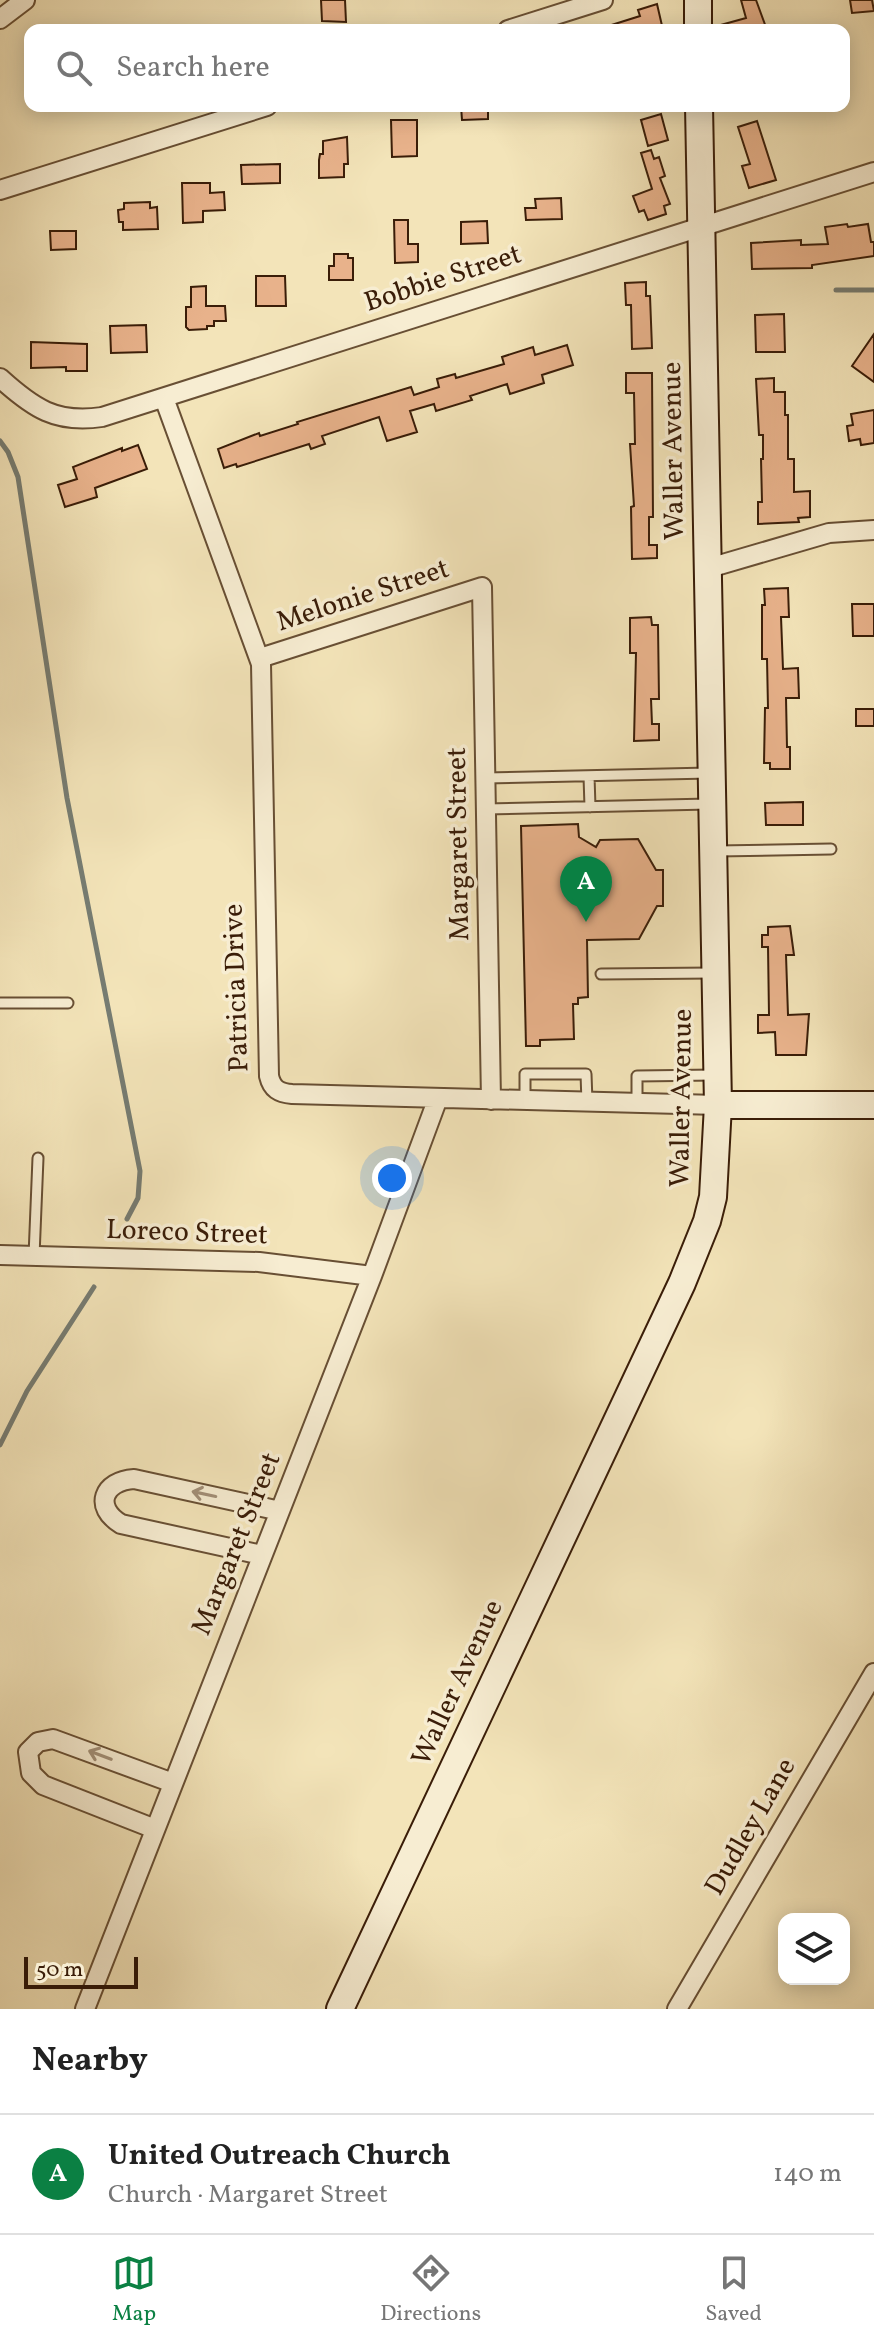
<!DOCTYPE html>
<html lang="en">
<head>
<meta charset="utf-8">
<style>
	body { margin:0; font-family:Vollkorn,serif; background:#f2f2f2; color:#222 }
	.controls { position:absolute; right:24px; bottom:24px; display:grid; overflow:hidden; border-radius:16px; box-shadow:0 4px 20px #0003 }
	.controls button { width:72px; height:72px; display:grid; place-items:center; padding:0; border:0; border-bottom:2px solid #e0e0e0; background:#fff; color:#222; font:40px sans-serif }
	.scale { position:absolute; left:24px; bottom:20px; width:114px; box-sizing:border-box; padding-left:8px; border:4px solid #3a1d08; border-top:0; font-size:22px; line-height:28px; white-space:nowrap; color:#3a1d08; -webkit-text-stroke:6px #f7edd2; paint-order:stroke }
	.you { position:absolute; left:392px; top:1178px; width:28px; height:28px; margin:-20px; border:6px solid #fff; border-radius:50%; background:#1a73e8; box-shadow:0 0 0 12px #1a73e833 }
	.badge { display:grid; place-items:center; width:52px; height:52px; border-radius:50%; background:#0b8043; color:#fff; font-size:26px; font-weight:700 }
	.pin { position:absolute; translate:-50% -66px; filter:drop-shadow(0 2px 4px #0008) }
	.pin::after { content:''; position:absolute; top:42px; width:28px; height:24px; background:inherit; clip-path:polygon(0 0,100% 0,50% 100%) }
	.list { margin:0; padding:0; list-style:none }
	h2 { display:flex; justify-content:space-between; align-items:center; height:104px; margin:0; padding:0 32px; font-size:34px }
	h2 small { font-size:26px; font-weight:400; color:#767676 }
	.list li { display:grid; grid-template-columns:52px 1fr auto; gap:24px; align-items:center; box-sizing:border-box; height:120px; padding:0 32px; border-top:2px solid #e0e0e0 }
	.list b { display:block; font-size:30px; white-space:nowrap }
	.list p { margin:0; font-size:26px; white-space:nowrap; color:#767676 }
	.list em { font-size:26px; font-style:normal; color:#767676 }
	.icon { flex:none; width:44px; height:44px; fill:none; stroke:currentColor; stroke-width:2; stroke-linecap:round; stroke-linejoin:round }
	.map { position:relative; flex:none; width:874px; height:2009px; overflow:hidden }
	.search { position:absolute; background:#fff; box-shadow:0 4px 20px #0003; left:24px; right:24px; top:24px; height:88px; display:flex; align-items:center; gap:20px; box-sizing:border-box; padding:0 28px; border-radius:16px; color:#767676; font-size:30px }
	.sheet { height:224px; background:#fff }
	nav { display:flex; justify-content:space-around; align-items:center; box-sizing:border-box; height:112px; border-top:2px solid #e0e0e0; background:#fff; font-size:22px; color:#767676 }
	nav a { display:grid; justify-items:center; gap:4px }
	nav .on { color:#0b8043 }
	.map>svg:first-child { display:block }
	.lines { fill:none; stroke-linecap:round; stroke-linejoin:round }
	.stream { stroke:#767c72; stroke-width:5 }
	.building { fill:#e8b28b; stroke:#3a1d08; stroke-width:2 }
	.lane-casing { stroke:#684f34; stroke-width:13 }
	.street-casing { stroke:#684f34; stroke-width:22 }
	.secondary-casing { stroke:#3a1d08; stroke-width:30 }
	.lane { stroke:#f7edd2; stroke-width:9 }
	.street { stroke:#f7edd2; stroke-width:18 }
	.secondary { stroke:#f7edd2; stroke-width:26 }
	.oneway { stroke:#a28f77 }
	.labels { text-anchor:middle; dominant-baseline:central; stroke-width:7; stroke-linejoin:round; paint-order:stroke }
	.street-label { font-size:28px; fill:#3a1d08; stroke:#f7edd2 }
</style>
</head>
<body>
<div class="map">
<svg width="874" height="2009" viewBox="0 0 874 2009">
	<rect width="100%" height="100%" fill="#f3e4b9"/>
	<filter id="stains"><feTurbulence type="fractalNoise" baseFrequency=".0025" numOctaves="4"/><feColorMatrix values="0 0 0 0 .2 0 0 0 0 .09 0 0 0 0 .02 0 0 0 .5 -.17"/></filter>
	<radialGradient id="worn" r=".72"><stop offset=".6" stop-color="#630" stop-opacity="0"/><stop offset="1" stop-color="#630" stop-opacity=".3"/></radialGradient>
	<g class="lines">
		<path class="stream" d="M836,290h38
			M0,441l8,11 10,25 49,321 73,373 -2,27 -11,21
			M0,1445l27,-54 67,-104"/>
	</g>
	<path class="building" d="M321,0h24l1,22 -24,-1z
		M741,0h15l11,30h-49l-1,-4 29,-8z
		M850,0h22l2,11 -22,2z
		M657,4l6,26h-58v-3l35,-11 -2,-6z
		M461,106h27v13l-26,1z
		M661,114l7,26 -20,6 -7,-26z
		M391,120h26v36l-25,1z
		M757,121l19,59 -27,8 -7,-22 8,-2 -12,-37z
		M347,137l1,27h-4v13l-25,1v-18l1,-6h3v-13z
		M651,150l3,9 5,-2 6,19 -5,2 10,26 -6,2 2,8 -18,6 -4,-10 -5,2 -6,-16 19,-7 -11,-36z
		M280,164v19l-38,1 -1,-19z
		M182,183h28v10l14,-1 1,18 -22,1v11l-20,1z
		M561,198l1,21 -36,1 -1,-12h11l-1,-9z
		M150,202v6l7,-1 1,22 -35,1v-8h-4l-1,-12 6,-1v-6z
		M394,220h14v24h10v18l-23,1z
		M487,221l1,22 -27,1v-22z
		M847,224l1,3 20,-3 3,18h3v14l-62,9v3l-60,1 -1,-26 50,-3v5l27,-1 -3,-17z
		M50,231h26v18l-25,1z
		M334,254h14v4h5v22h-24v-14h5z
		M256,276h29l1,30h-30z
		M646,282v14h4l2,52 -20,1 -1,-44h-5l-1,-22z
		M206,286v20h19l1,15h-12v5h-7v3l-18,1 -3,-3v-20h5v-20z
		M784,314l1,38h-29l-1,-37z
		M146,325l1,27 -36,1 -1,-27z
		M874,334v48l-22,-16z
		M31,342l56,2v27h-21v-4l-35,1z
		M567,345l6,20 -31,10 2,8 -34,11 -3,-10 -37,12 2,4 -36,11 -2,-7 -24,7 7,21 -30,9 -8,-24 -57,19 3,8 -14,5 -2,-5 -72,23 -1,-3 -12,4 -6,-19 41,-16 1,3 38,-12 -1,-2 114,-35 3,8 25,-8 -2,-8 18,-5 1,4 48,-14 -2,-7 31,-10 2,8z
		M626,373h26l1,144h-4v28h8v13l-25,1 -1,-52 3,-1 -4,-62h5l-1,-51h-8z
		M774,378v14h11v23h3v44h6v33l16,-1v26l-12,1 1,4 -41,2v-22h4l-1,-43h2v-24h-4l-3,-56z
		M874,410v33l-13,2 -1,-6 -11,2 -2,-15 6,-1 -2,-11z
		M138,445l9,24 -52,19 2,9 -32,10 -7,-22 19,-6 -4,-12 49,-19v3z
		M788,588l1,29h-8l2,52 15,-1 1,30h-13l1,49h3v22h-20v-6h-6l1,-55h3l-1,-49h-5v-54h3l-1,-16z
		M852,604h22v32h-21z
		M651,617l1,8h6l1,74h-8l1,25h7v16l-25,1 2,-88h-6v-35z
		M856,709h18v17h-18z
		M803,802v23h-37l-1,-22z
		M578,824l1,13 17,10 4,-7 38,-1 18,31h7v36h-6l-18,33 -52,1 1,57 -10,1v6h-5l1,35 -34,1v6h-14l-5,-220z
		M790,926l4,29h-8l2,60 21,-1 -3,41h-30l-1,-23 -17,1v-18h11l-1,-68h-6v-12h6v-8z"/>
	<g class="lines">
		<g class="lane-casing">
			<path id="lane" d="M589,776l1,31
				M486,778l223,-5
				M486,809l223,-5
				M717,851l114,-2
				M601,974l112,-1
				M0,1003h68
				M525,1101v-27h61l1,28
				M637,1103v-27l78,-1
				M34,1256l4,-98"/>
		</g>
		<g class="street-casing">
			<path id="street" d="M0,19l25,-19
				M508,30l95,-30
				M0,190l267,-84
				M0,378c33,30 56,46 102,39l772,-245
				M164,398l97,266 8,412c3,13 10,17 23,18l426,11
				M709,568l120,-35 45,-3
				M260,658l222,-71 9,513
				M0,1255l259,7 113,14
				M262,1555l-141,-31c-28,-17 -18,-43 13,-45l146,32
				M155,1829l-112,-44 -12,-12 -3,-21 10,-10 15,-3 120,44
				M85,2009l287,-733 66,-178
				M677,2009l197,-336"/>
		</g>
		<g class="secondary-casing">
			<path id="secondary" d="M698,0v30
				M718,1105h156
				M340,2009l342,-726 25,-62 6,-24 5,-92 -19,-999"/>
		</g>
		<use href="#lane" class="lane"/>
		<use href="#street" class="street"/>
		<use href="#secondary" class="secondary"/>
	</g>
	<defs><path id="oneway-shaft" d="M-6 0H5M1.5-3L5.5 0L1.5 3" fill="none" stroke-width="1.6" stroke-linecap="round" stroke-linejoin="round" transform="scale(2)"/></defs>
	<g class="oneway">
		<use href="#oneway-shaft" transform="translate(204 1494) rotate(-168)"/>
		<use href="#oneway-shaft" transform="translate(100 1755) rotate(-159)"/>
	</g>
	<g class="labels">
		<g class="street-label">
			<text transform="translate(443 279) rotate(-18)">Bobbie Street</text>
			<text transform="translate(674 451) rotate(-91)">Waller Avenue</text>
			<text transform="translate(363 596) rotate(-18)">Melonie Street</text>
			<text transform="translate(459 844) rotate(-91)">Margaret Street</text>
			<text transform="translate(237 988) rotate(-92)">Patricia Drive</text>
			<text transform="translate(682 1098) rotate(-89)">Waller Avenue</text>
			<text transform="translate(187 1233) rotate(2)">Loreco Street</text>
			<text transform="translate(237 1544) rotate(-68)">Margaret Street</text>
			<text transform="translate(458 1683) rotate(-65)">Waller Avenue</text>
			<text transform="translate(751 1827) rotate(-60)">Dudley Lane</text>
		</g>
	</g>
	<rect width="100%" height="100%" filter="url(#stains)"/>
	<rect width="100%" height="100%" fill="url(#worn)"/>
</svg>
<div class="controls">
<button><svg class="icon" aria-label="layers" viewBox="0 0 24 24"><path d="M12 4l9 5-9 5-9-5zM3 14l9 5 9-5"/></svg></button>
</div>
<div class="scale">50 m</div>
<div class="you"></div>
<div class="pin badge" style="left:586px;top:922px">A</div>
<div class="search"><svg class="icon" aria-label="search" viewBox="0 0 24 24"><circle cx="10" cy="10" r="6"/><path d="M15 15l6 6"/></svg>Search here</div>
</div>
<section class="sheet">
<h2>Nearby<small></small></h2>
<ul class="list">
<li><span class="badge">A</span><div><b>United Outreach Church</b><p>Church · Margaret Street</p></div><em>140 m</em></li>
</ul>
</section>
<nav>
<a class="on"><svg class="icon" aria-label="map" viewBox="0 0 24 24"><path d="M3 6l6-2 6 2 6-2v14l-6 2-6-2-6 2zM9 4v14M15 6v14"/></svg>Map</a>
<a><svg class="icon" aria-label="directions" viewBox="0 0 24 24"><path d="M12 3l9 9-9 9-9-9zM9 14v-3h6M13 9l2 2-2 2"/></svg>Directions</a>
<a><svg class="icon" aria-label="saved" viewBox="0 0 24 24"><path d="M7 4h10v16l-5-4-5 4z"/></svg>Saved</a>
</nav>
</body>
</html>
